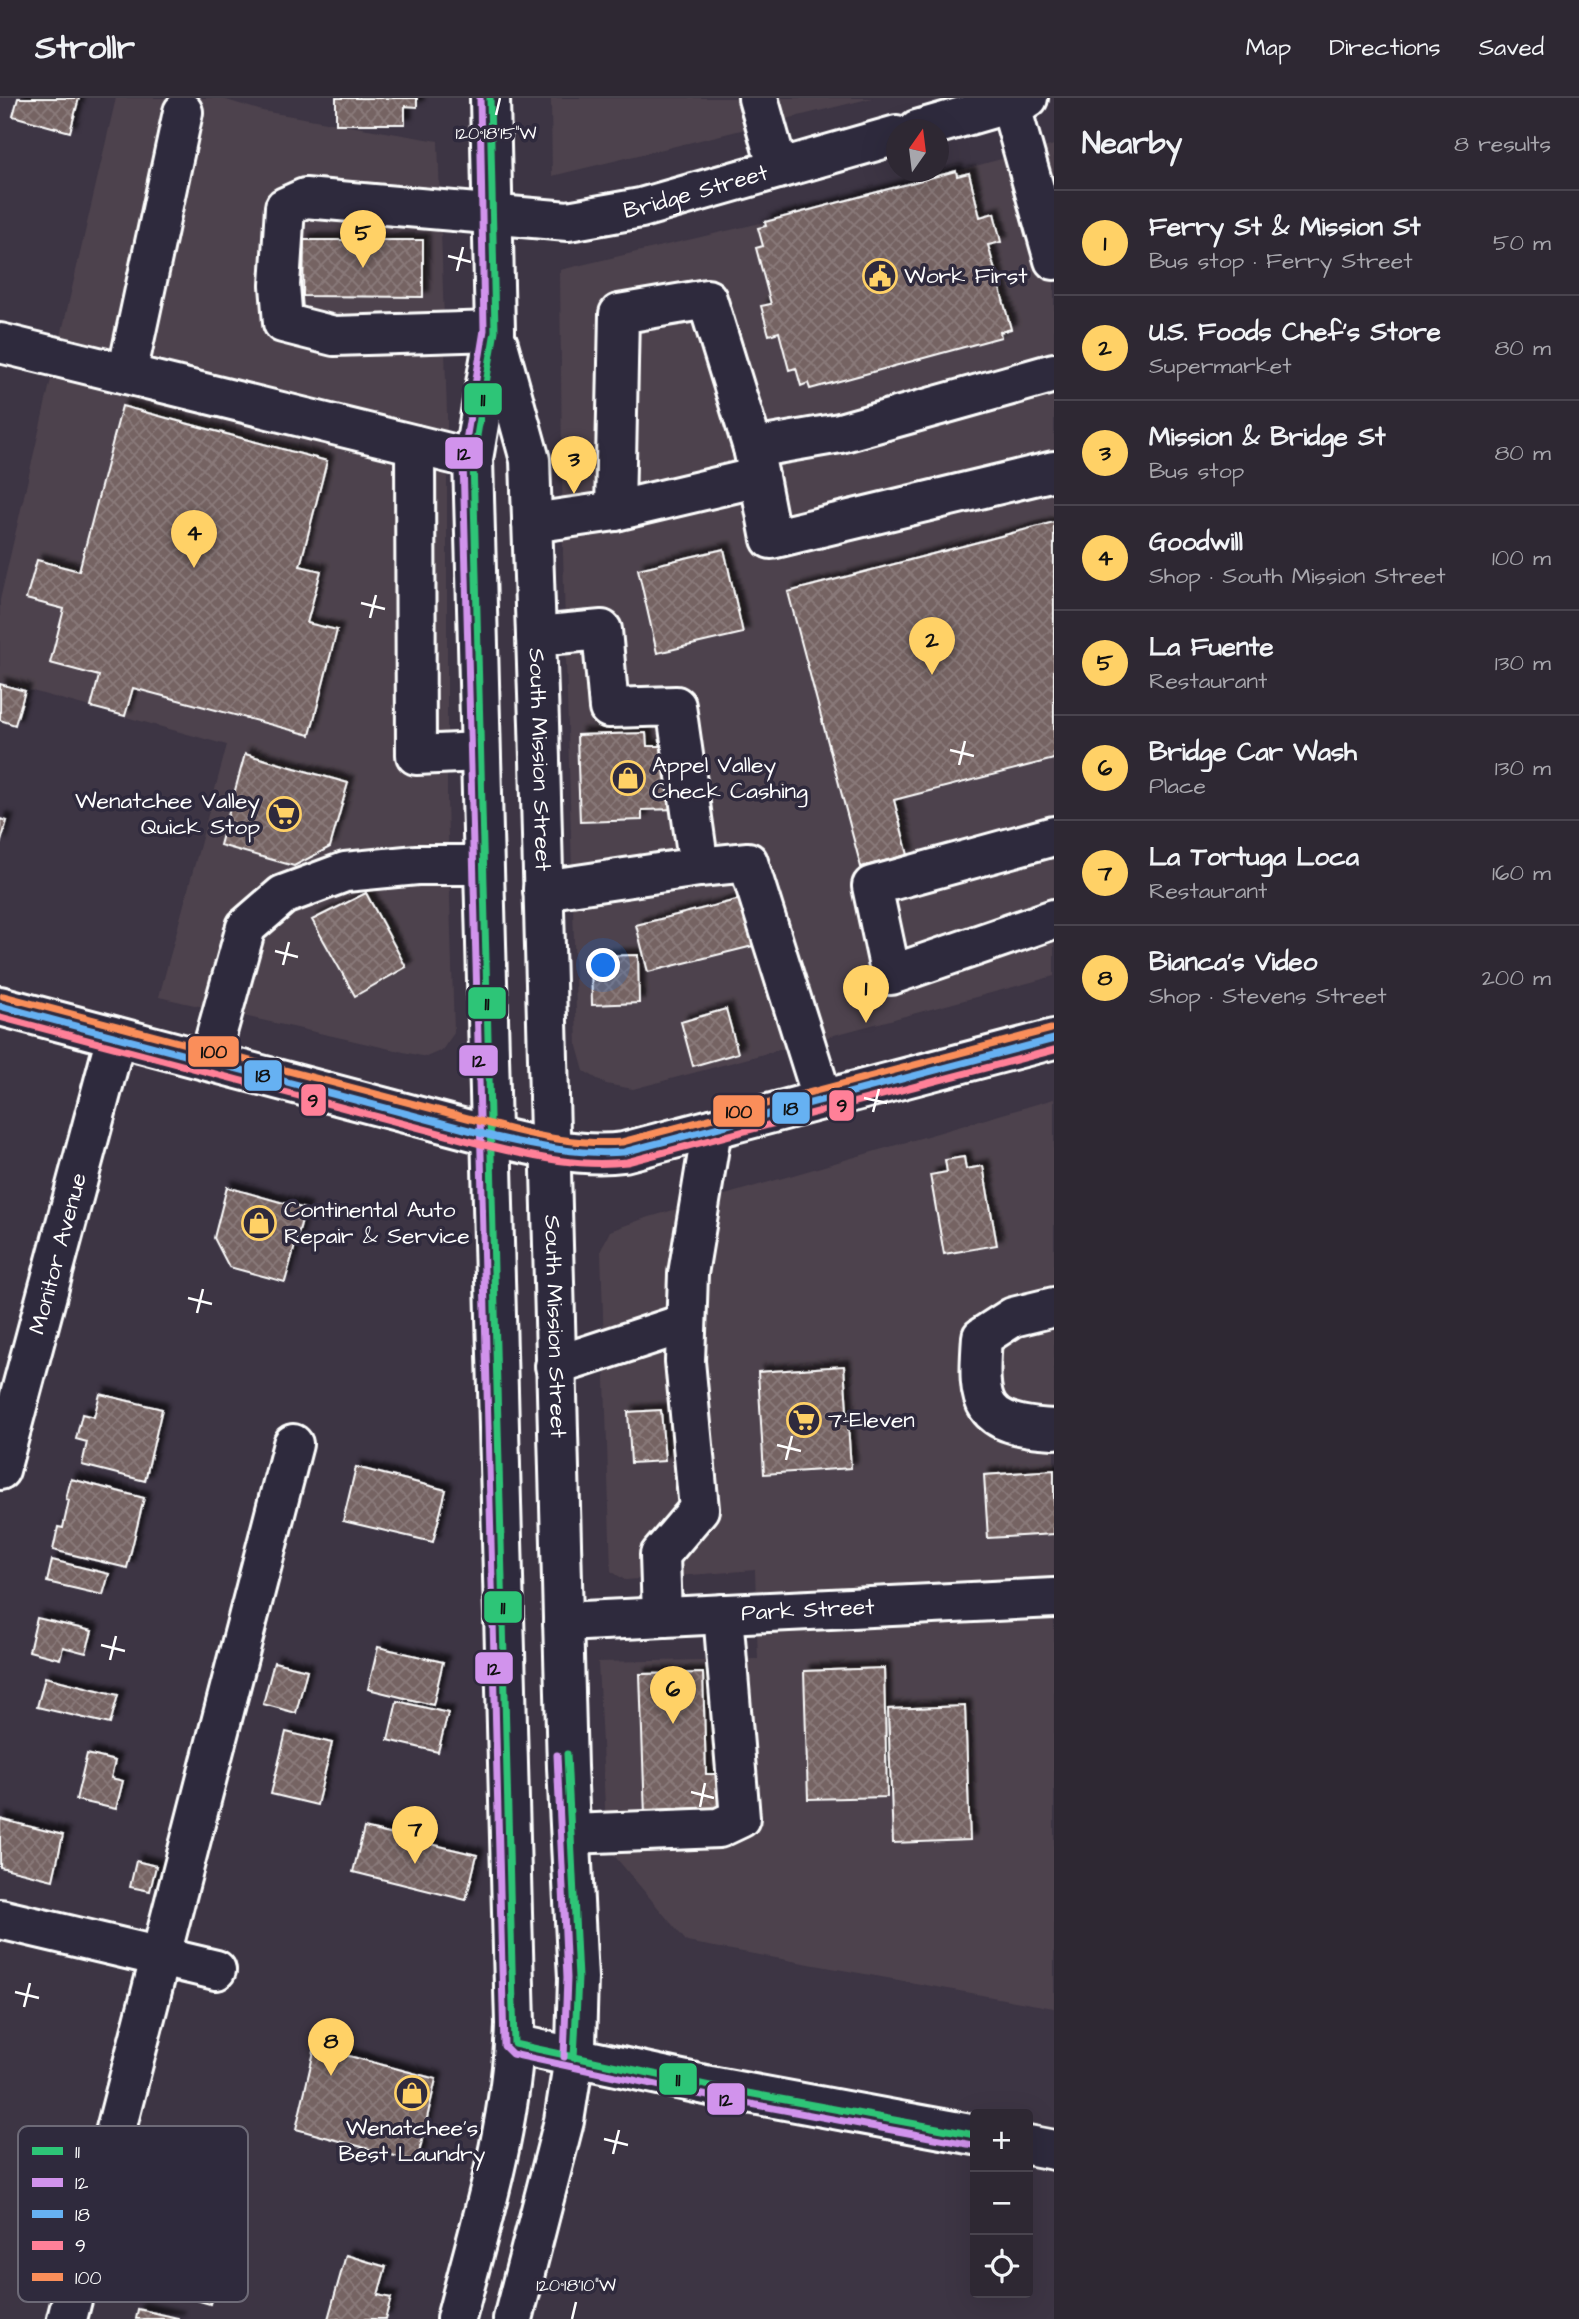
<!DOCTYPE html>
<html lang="en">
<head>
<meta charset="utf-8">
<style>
	body { margin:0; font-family:"Architects Daughter",sans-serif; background:#3a343f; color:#f1f3f6 }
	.controls { position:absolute; right:21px; bottom:21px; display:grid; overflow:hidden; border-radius:7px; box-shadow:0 7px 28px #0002 }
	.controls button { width:63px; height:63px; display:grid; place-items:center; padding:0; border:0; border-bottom:2px solid #49444e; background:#2e2833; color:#f1f3f6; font:35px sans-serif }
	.compass { position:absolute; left:886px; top:21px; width:63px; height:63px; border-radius:50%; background:#2e2833; box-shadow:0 7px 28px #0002; rotate:14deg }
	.you { position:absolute; left:604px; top:868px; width:24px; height:24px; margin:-18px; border:5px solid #fff; border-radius:50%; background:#1a73e8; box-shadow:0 0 0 10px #1a73e833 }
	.badge { display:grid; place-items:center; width:46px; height:46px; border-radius:50%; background:#ffd166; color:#111; font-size:23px; font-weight:700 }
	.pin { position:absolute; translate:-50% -58px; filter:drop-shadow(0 2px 4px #0008) }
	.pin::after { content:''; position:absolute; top:37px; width:24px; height:21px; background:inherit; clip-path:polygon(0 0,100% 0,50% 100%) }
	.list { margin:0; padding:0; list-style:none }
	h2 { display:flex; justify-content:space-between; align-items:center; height:91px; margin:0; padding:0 28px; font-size:30px }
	h2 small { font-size:23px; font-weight:400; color:#a7a6ac }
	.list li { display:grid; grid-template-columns:46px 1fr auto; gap:21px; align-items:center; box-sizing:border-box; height:105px; padding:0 28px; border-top:2px solid #49444e }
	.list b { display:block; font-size:26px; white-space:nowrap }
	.list p { margin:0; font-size:23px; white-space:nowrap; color:#a7a6ac }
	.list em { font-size:23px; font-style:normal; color:#a7a6ac }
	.icon { flex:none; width:38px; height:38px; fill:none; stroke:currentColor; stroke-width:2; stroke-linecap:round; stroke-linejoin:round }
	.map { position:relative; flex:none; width:1054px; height:2221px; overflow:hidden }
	header { display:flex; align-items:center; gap:42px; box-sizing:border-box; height:98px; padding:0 35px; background:#2e2833; border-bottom:2px solid #49444e }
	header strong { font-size:33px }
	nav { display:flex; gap:38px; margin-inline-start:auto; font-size:24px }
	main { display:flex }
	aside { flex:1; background:#2e2833 }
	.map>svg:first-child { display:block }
	.built { fill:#4e434d }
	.building { fill:url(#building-cross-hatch); stroke:#fff; stroke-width:2; filter:url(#shadow) }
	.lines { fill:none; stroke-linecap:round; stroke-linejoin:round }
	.minor-casing { stroke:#fff; stroke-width:44 }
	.major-casing { stroke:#fff; stroke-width:44 }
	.minor { stroke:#2f2a3d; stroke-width:38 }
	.major { stroke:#2f2a3d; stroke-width:38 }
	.bus-1-casing { stroke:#2f2a3d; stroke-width:12 }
	.bus-2-casing { stroke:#2f2a3d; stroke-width:12 }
	.bus-3-casing { stroke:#2f2a3d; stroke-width:12 }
	.bus-4-casing { stroke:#2f2a3d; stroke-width:12 }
	.bus-5-casing { stroke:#2f2a3d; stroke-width:12 }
	.bus-1 { stroke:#2dc577; stroke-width:7 }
	.bus-2 { stroke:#d193ec; stroke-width:7 }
	.bus-3 { stroke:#66b1f2; stroke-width:7 }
	.bus-4 { stroke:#ff8098; stroke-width:7 }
	.bus-5 { stroke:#fa8e5a; stroke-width:7 }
	.ticks { fill:none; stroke:#fff; stroke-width:2.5 }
	.labels { text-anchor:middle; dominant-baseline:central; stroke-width:7; stroke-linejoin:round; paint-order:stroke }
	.street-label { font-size:23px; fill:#fff; stroke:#2f2a3d }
	.poi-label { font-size:23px; fill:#fff; stroke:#2f2a3d; text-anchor:start }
	.key { fill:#2f2a3d; stroke:#6d6a77; stroke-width:2 }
	.key-label { font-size:19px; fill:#fff }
	.ticks-label { font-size:18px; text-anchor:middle; fill:#fff; stroke:#2f2a3d; stroke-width:7; stroke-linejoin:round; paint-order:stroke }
	.line-badge { stroke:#2f2a3d; stroke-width:2.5 }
	.pale-badge-label { font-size:19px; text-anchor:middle; font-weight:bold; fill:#111 }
</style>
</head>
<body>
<header>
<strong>Strollr</strong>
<nav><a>Map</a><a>Directions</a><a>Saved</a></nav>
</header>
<main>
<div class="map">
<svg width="1054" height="2221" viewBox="0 0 1054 2221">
	<defs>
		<pattern id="building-cross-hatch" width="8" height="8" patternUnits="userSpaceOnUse" patternTransform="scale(1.75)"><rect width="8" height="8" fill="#756362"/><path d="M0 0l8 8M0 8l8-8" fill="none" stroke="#8a7a7a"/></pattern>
		<filter id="shadow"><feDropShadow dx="6" dy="-6" stdDeviation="2" flood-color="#0009"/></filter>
	</defs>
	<rect width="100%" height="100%" fill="#3d3544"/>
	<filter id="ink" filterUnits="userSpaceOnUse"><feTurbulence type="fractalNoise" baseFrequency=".0143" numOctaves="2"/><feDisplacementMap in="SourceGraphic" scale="14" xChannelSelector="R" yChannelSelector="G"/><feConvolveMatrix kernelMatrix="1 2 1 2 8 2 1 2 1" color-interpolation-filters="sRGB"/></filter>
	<g filter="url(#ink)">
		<path class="built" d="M116,0h104l42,13 176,30 9,273v388l7,231 -12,17 -16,7 -267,-60 68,-252 -227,-63v-82z
			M551,0h321l-320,78z
			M1054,47v831l-421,113 -27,-5 -22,-13 -7,-25 -14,-494 -3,-282 205,-48z
			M1054,1001v909l-367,-66 -80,-95 -9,-185 160,-3 -3,-89 -130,10 -14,-9 -10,-321 9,-19 33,-12z"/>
		<path class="building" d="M18,0h61l-9,34 -57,-16z
			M336,0h81v9l-12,-1v18h-69z
			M956,73l1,5 12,-3 11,44 14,-4 7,29 -13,3 23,84 -11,3 1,5 -191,52 -2,-6 -7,3 -5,-18 -7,2 -10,-38 -10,3 -8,-29 10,-2 -15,-56 7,-2 -5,-18 8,-2 -1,-4z
			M304,142h119v57l-120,-1z
			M122,308l205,55 -27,105 21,5 -14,52 30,7 -27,105 -177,-47 -8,28 -34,-9 8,-31 -49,-13 14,-54 -38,-10 11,-39 42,11z
			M1054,424v237l-160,41 14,55 -47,12 -73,-275z
			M724,451l19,84 -86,20 -19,-84z
			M0,586l25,7 -10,34 -15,-5z
			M646,635l1,13h29l2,63 -36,1v10l-62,2 -3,-87z
			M245,656l103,29 -18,64 -36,19 -74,-21z
			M0,721l7,2 -7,24z
			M366,795l40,74 -51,29 -43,-76z
			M749,799l12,47 -113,28 -12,-47z
			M638,857l1,48 -47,2 -1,-49z
			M726,911l12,44 -45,13 -12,-44z
			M964,1059l2,12 17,-3 14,79 -53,9 -14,-79 17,-3 -2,-12z
			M227,1089l78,22 -20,73 -56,-15 -15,-29z
			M844,1268l7,102 -87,6 -6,-102z
			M100,1296l62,15 -17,72 -63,-16 5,-23 -11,-3 6,-25 12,3z
			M661,1312l4,51 -34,2 -3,-51z
			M356,1369l90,23 -13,52 -90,-21z
			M1054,1372v64l-66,4 -4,-63z
			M71,1381l73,19 -17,70 -74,-18 5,-23 5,1 6,-28 -3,-1z
			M52,1462l57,14 -6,21 -56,-13z
			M37,1520l55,13 -6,22 -23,-6 -3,12 -31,-8z
			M378,1549l65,15 -10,43 -65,-16z
			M274,1564l33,8 -11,43 -33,-9z
			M884,1570l3,129 -79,2 -4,-128z
			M703,1575l3,101h12l2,39 -75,3 -5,-142z
			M45,1579l73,18 -8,29 -73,-17z
			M397,1603l51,12 -10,39 -50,-12z
			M965,1608l5,134 -77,3 -5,-134z
			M286,1634l46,11 -15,62 -46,-11z
			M87,1656l28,7 -4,17 12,3 -7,28 -40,-9z
			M0,1721l63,16 -10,45 -53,-13z
			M364,1730l113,27 -11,45 -113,-28z
			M136,1763l20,5 -6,25 -20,-4z
			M315,1949l121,32 -19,83 -121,-33z
			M170,2148l52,15 -12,43 -52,-15z
			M346,2157l40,12 -8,28 13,3 -6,21h-57z
			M138,2211l40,9v1h-42z"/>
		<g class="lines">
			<g class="minor-casing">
				<g id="minor">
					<path d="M758,0l20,71"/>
					<path d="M1010,5l44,157"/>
					<path d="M917,32l111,-32"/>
					<path d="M707,201l46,149 6,29 -144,34 4,-197z"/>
					<path id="s1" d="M495,233l-161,5 -51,-13 -3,-38 5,-78 20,-9 263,23 73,-13 256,-73"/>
					<path d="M0,245l473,116"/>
					<path d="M127,276l56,-262"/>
					<path d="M415,347l1,310 64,-3"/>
					<path d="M753,350l87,-15 214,-60"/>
					<path d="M759,379l12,62 283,-68"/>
					<path d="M532,425l83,-12"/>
					<path d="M536,538l66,-6 7,78 67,-2 23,161 -156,23"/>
					<path d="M1054,738l-182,50 19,89 163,-56"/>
					<path d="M699,769l49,-5 75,238"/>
					<path d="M209,963l37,-134 37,-32 62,-23 72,-7h66"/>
					<path d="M1054,1209l-41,10 -31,20c-5,69 -2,88 72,92"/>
					<path d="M555,1268l131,-43"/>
					<path id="s2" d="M0,1372l116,-433"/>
					<path d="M662,1519l-2,-62 39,-46 -14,-148 3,-87 24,-145"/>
					<path id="s3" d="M563,1524l491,-24"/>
					<path d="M571,1736l148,-6 21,-10 -17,-204"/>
					<path d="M0,1821l216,51"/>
					<path d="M67,2221l226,-875"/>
				</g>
			</g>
			<g class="major-casing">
				<g id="major">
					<path id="s4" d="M498,246l32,116 9,263 28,1044 11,211 -2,67 -12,76 -51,198"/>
					<path d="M0,908l477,126c48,12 97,26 147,20l430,-113"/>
					<path d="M514,1946l196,42 265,49"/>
					<path d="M1028,2047l26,5"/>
					<path d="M456,2221c25,-97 56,-194 59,-295l-42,-1565 22,-128 -5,-233"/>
				</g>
			</g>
			<use href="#minor" class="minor"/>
			<use href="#major" class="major"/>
			<g class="bus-1-casing">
				<path id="bus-1" d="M490,0l5,233 -22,128 41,1585 196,42 265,49
					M567,1656l11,224 -4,80"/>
			</g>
			<g class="bus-2-casing">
				<path id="bus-2" d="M480,0l4,232 -21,129 41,1587 8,8 196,42 265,49
					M557,1657l10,223 -3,79"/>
			</g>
			<g class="bus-3-casing">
				<path id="bus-3" d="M0,908l495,131c43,10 85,18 129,15l430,-113"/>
			</g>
			<g class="bus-4-casing">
				<path id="bus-4" d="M0,919l492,130c45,11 89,20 135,15l427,-112"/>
			</g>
			<g class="bus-5-casing">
				<path id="bus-5" d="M3,898l495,130c41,11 81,19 124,16l429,-113"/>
			</g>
			<use href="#bus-1" class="bus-1"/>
			<use href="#bus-2" class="bus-2"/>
			<use href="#bus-3" class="bus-3"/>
			<use href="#bus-4" class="bus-4"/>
			<use href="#bus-5" class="bus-5"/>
		</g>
	</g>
	<path class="ticks" d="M496,17l4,-17M448,158l23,6M457,173l6,-24M361,505l24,6M370,520l6,-23M950,652l24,6M959,667l6,-24M275,853l23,6M283,867l6,-23M864,1000l23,5M873,1014l6,-23M188,1200l24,6M197,1215l6,-24M777,1347l24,6M786,1362l6,-24M101,1547l24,6M110,1562l6,-24M691,1694l23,6M700,1709l5,-24M15,1894l24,6M24,1909l6,-24M604,2041l24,6M613,2056l6,-24M572,2221l4,-17"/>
	<defs>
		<g id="civic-ring" transform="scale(1.75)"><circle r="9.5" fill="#2f2a3d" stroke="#ffd166" stroke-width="1.5"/><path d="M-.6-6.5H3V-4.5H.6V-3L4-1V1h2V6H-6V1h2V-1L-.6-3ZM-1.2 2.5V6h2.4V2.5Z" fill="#ffd166"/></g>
		<g id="shop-ring" transform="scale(1.75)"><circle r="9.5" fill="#2f2a3d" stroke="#ffd166" stroke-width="1.5"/><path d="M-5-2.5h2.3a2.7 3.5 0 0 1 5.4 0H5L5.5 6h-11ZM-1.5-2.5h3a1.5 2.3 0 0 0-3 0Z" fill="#ffd166"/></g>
		<g id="supermarket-ring" transform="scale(1.75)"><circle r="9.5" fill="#2f2a3d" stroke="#ffd166" stroke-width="1.5"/><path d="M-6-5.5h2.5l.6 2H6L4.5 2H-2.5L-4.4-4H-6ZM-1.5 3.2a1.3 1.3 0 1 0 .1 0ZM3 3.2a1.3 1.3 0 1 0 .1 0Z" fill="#ffd166"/></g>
	</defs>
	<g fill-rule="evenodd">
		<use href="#civic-ring" x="880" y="178"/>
		<use href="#shop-ring" x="628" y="680"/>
		<use href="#supermarket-ring" x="284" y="716"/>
		<use href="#shop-ring" x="259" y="1125"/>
		<use href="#supermarket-ring" x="804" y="1322"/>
		<use href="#shop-ring" x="412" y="1995"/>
	</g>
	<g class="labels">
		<g class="street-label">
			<text stroke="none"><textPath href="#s1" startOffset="747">Bridge Street</textPath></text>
			<text stroke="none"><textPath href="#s4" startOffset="420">South Mission Street</textPath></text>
			<text stroke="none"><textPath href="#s2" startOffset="224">Monitor Avenue</textPath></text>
			<text stroke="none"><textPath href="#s4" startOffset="987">South Mission Street</textPath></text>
			<text stroke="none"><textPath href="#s3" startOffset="245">Park Street</textPath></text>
		</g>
		<g class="poi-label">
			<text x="904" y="178">Work First</text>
			<text x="652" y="667">Appel Valley<tspan x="652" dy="26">Check Cashing</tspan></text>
			<text x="260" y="703" text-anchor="end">Wenatchee Valley<tspan x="260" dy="26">Quick Stop</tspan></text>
			<text x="284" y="1112">Continental Auto<tspan x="284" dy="26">Repair &amp; Service</tspan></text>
			<text x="828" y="1322">7-Eleven</text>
			<text x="412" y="2030" text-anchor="middle">Wenatchee's<tspan x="412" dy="26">Best Laundry</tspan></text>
		</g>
	</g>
	<rect x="18" y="2028" width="230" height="176" rx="10" class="key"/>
	<rect x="32" y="2049" width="31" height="8" fill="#2dc577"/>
	<rect x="32" y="2080" width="31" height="9" fill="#d193ec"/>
	<rect x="32" y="2112" width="31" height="8" fill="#66b1f2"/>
	<rect x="32" y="2143" width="31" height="9" fill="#ff8098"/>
	<rect x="32" y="2175" width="31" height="8" fill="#fa8e5a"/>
	<g class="key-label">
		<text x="75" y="2060">11</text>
		<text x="75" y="2091">12</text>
		<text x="75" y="2123">18</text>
		<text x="75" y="2154">9</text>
		<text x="75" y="2186">100</text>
	</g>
	<g class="ticks-label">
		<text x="496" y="41">120°18'15"W</text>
		<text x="576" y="2193">120°18'10"W</text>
	</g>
	<g class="line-badge">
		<rect x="463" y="284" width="40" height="34" rx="7" fill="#2dc577"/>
		<rect x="444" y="338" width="40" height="34" rx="7" fill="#d193ec"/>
		<rect x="467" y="888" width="40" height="34" rx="7" fill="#2dc577"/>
		<rect x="187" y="937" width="53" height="33" rx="7" fill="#fa8e5a"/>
		<rect x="458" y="946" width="41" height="33" rx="7" fill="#d193ec"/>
		<rect x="243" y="961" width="40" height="33" rx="7" fill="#66b1f2"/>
		<rect x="300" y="985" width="27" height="34" rx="7" fill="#ff8098"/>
		<rect x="828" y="991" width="27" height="33" rx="7" fill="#ff8098"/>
		<rect x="771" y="993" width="40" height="34" rx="7" fill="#66b1f2"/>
		<rect x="712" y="996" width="54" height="34" rx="7" fill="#fa8e5a"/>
		<rect x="483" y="1492" width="40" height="34" rx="7" fill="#2dc577"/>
		<rect x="474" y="1553" width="40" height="34" rx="7" fill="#d193ec"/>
		<rect x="658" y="1964" width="40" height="34" rx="7" fill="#2dc577"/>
		<rect x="706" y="1984" width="40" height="34" rx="7" fill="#d193ec"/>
	</g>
	<g class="pale-badge-label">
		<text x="483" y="308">11</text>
		<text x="464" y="362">12</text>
		<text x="487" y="912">11</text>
		<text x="214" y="960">100</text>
		<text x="479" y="969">12</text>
		<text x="263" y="984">18</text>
		<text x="313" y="1009">9</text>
		<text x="842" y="1014">9</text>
		<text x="791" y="1017">18</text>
		<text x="739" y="1020">100</text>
		<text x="503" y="1516">11</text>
		<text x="494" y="1577">12</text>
		<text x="678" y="1988">11</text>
		<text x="726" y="2008">12</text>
	</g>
</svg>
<div class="controls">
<button>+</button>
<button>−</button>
<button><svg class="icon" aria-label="locate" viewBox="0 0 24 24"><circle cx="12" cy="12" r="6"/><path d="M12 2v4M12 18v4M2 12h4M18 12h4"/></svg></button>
</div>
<svg class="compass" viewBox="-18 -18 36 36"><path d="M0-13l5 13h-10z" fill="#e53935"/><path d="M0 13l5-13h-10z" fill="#a7a6ac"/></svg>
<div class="you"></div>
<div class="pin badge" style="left:866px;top:925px">1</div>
<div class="pin badge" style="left:932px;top:577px">2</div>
<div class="pin badge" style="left:574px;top:396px">3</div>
<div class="pin badge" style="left:194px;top:470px">4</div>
<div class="pin badge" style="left:363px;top:170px">5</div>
<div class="pin badge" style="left:673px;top:1626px">6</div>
<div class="pin badge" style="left:415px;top:1766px">7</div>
<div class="pin badge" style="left:331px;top:1978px">8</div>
</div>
<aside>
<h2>Nearby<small>8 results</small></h2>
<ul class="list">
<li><span class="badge">1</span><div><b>Ferry St &amp; Mission St</b><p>Bus stop · Ferry Street</p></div><em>50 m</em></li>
<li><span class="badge">2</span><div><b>U.S. Foods Chef's Store</b><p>Supermarket</p></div><em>80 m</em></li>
<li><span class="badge">3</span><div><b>Mission &amp; Bridge St</b><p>Bus stop</p></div><em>80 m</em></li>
<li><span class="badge">4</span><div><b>Goodwill</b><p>Shop · South Mission Street</p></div><em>100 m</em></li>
<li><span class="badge">5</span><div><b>La Fuente</b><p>Restaurant</p></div><em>130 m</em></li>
<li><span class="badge">6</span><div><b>Bridge Car Wash</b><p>Place</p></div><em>130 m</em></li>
<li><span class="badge">7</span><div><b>La Tortuga Loca</b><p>Restaurant</p></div><em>160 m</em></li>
<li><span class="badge">8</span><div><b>Bianca's Video</b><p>Shop · Stevens Street</p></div><em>200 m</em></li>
</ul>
</aside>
</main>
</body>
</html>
